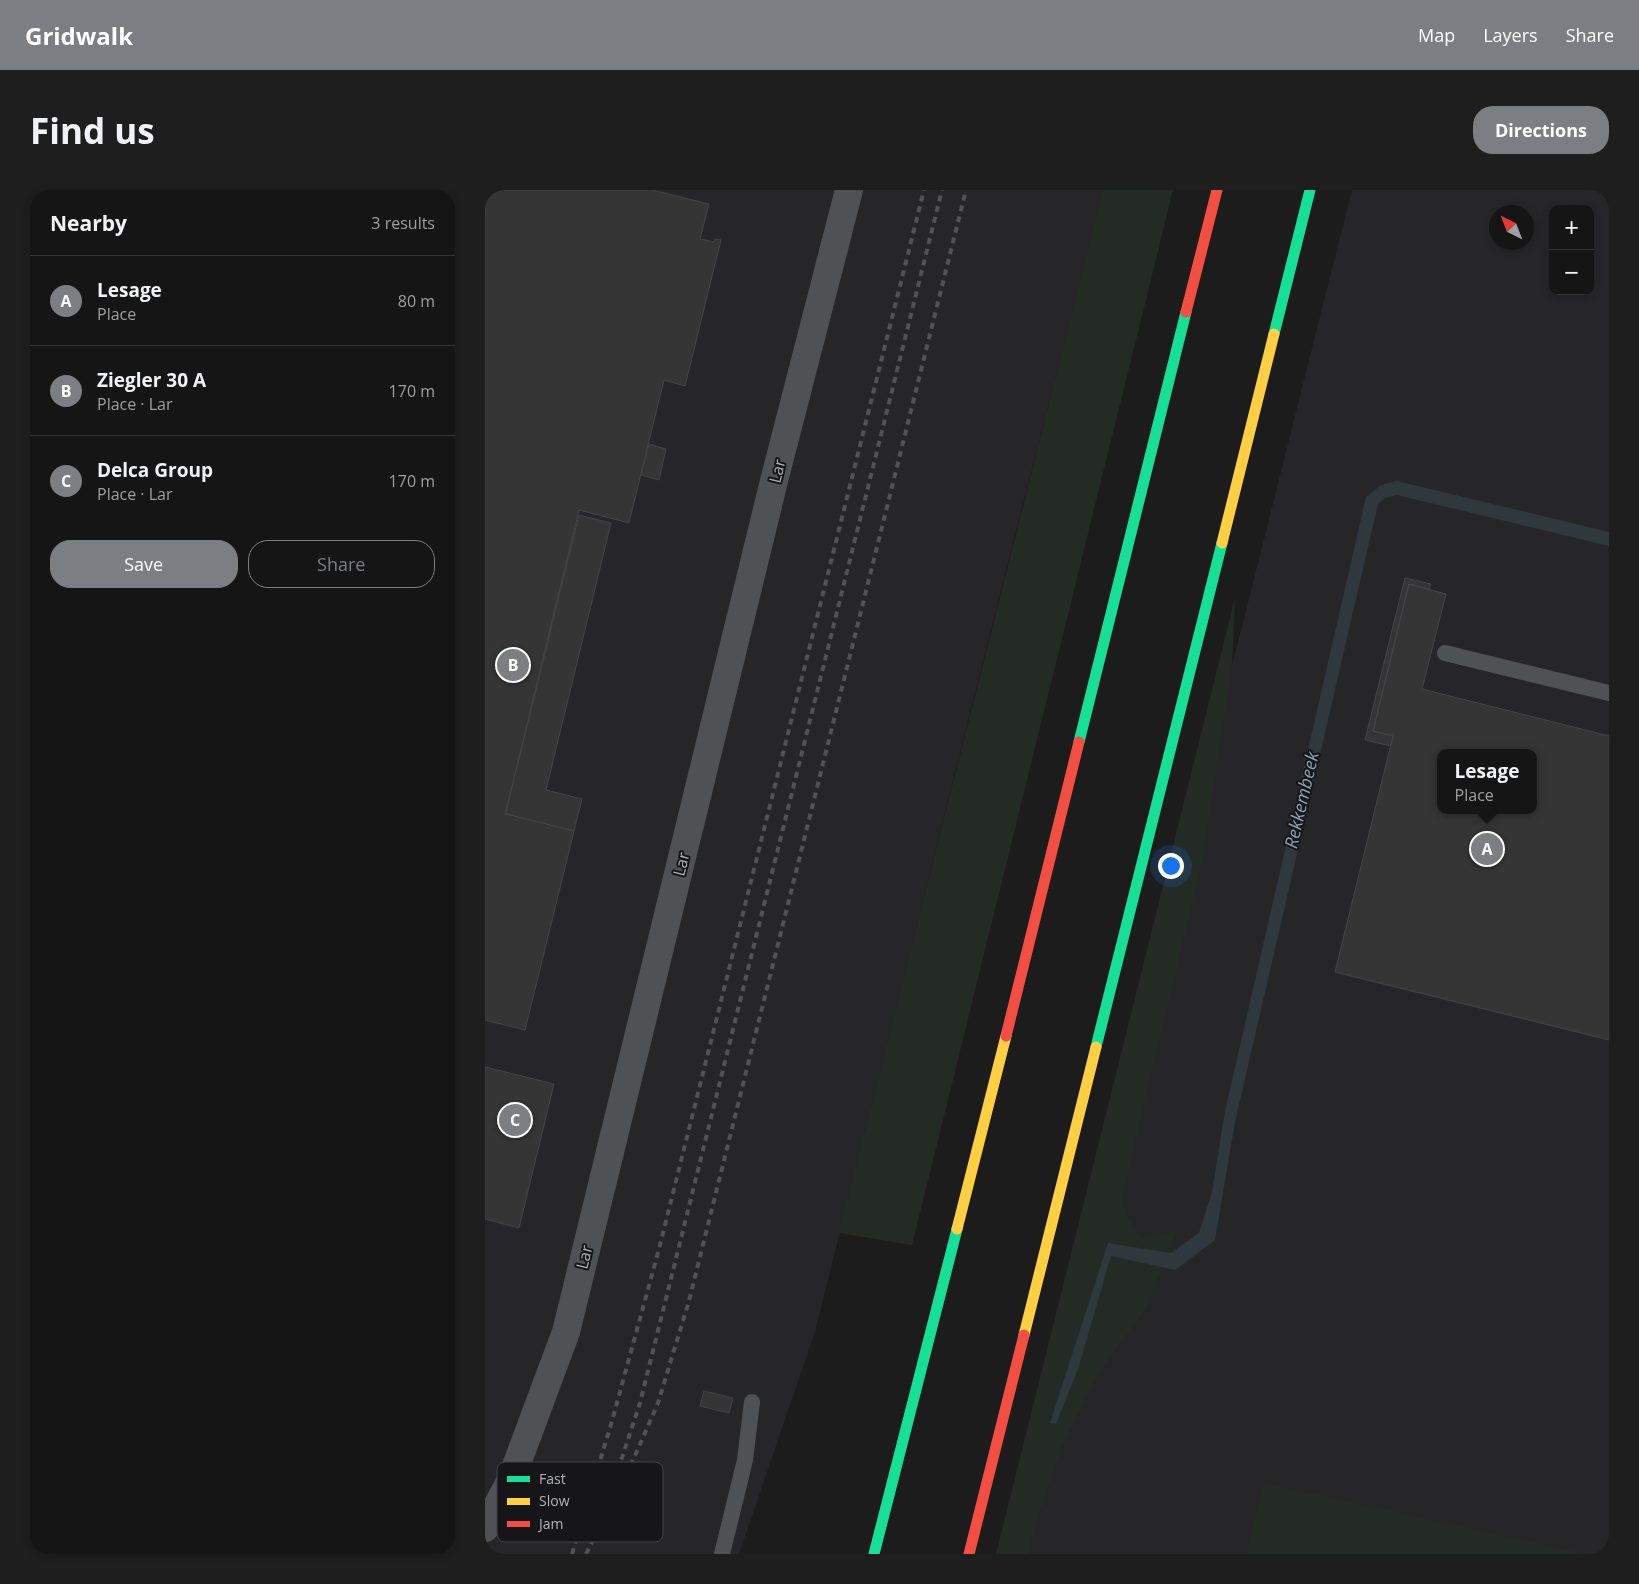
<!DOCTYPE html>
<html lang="en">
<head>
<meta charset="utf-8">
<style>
	body { margin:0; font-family:"Open Sans",sans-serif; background:#1e1e1e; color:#f1f3f6 }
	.controls { position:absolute; right:15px; top:15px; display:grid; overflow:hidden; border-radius:10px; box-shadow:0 2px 8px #0003 }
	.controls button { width:45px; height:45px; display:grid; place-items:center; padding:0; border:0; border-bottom:1px solid #343434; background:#151515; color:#f1f3f6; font:25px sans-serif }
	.compass { position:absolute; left:1004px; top:15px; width:45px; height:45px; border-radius:50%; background:#151515; box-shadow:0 2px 8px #0003; rotate:318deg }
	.you { position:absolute; left:685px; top:675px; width:18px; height:18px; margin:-12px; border:4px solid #fff; border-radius:50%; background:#1a73e8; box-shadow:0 0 0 8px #1a73e833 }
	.badge { display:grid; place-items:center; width:32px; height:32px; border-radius:50%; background:#7b7e83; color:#fff; font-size:16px; font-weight:700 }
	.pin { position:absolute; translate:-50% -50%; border:2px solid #fff; box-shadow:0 1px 5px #0006 }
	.popup { position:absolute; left:952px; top:559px; width:100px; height:65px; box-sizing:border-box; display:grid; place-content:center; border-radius:10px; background:#151515; filter:drop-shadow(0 1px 4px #0005); font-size:16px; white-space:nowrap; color:#9d9fa0 }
	.popup b { font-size:19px; color:#f1f3f6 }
	.popup::after { content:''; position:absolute; left:50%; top:100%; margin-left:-10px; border:10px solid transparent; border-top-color:#151515 }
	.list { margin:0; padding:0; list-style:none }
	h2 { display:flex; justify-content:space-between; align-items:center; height:65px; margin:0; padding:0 20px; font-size:21px }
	h2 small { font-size:16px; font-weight:400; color:#9d9fa0 }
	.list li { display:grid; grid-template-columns:32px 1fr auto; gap:15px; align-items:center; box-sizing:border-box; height:90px; padding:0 20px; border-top:1px solid #343434 }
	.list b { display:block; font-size:19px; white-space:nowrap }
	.list p { margin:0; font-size:16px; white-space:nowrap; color:#9d9fa0 }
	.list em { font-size:16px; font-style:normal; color:#9d9fa0 }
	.actions { display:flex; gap:10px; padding:15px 20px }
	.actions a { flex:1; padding:11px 0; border:1px solid #7b7e83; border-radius:20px; text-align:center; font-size:18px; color:#7b7e83 }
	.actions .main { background:#7b7e83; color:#fff }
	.map { position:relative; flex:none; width:1124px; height:1364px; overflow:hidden; border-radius:20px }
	header { display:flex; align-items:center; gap:30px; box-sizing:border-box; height:70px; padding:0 25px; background:#7b7e83; color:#fff }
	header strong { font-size:24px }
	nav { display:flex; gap:28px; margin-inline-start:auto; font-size:18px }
	.intro { display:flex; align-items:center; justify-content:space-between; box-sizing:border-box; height:120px; padding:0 30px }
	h1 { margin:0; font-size:35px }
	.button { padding:12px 22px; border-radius:20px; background:#7b7e83; color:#fff; font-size:18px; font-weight:700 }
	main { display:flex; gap:30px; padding:0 30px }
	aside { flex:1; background:#151515; border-radius:20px; box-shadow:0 2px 8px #0003 }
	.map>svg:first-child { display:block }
	.built { fill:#262628; fill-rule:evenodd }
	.green { fill:#242b24 }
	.water { fill:#2f383d }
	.building { fill:#353536; stroke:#444548; fill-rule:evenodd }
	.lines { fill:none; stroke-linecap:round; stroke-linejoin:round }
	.lane { stroke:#505154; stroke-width:16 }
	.street { stroke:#505154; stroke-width:28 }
	.fast { stroke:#16e098; stroke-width:11 }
	.slow { stroke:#ffcf43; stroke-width:11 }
	.jam { stroke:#f24e42; stroke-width:11 }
	.rail { stroke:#505253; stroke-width:4; stroke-dasharray:6 5; stroke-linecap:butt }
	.labels { text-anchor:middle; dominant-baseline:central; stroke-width:4; stroke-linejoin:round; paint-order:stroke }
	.street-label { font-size:16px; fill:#aeb3bb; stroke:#161618 }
	.water-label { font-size:18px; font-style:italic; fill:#88a3b3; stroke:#161618 }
	.key { fill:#161618; stroke:#444549; stroke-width:1 }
	.key-label { font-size:14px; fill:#aeb3bb }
</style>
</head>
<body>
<header>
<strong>Gridwalk</strong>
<nav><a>Map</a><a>Layers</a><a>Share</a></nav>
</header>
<div class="intro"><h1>Find us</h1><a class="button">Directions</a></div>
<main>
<aside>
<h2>Nearby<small>3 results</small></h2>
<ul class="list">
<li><span class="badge">A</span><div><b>Lesage</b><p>Place</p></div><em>80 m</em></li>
<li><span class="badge">B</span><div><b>Ziegler 30 A</b><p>Place · Lar</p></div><em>170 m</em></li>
<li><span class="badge">C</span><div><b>Delca Group</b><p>Place · Lar</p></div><em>170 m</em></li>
</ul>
<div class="actions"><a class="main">Save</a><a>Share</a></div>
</aside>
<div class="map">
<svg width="1124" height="1364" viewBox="0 0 1124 1364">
	<rect width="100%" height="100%" fill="#1c1c1c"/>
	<path class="built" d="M0,0h619l-101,392 -189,753 -75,219h-254z
		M867,0h257v1364h-601zM1068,19h37v82h-37zM1012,22h30v30h-30zM956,563h92v57h-92z"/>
	<path class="green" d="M618,0h70l-261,1055 -73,-12z
		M750,408l-3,68 -30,197 -81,337 7,18 13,20 37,-8 -32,78 -46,63 -38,75 -28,83 -6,25h-32z
		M778,1293h1l322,71h-339z"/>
	<path class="water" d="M912,291l212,51v14l-212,-51 -12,3 -7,6 -143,618 -20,118 -40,30 -64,-14 -33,113 -22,55 -6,-1 58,-180 63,10 28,-20 13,-41 13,-81 141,-614 15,-12z"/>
	<path class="building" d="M0,0h167l57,14 -9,35 14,3 1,-3 6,1 -36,146 -21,-6 -35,143 -50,-13 -73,301v3l68,17 -49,199 -40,-10z
		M164,254l17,5 -7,31 -18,-5z
		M94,325l32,8 -65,267 36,9 -8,32 -68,-17v-3z
		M920,388l26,6 -2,5 -20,-5 -36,147 20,5 -2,10 -26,-6z
		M924,394l37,10 -24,95 187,47v304l-274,-68 58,-236 -20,-5zM956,563h92v57h-92z
		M0,877l69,17 -35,144 -34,-9z
		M219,1201l29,7 -4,15 -29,-7z"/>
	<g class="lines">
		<path class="lane" d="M960,463l164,40
			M237,1364l23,-94 7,-58"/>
		<path class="street" d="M0,1338l25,-46 56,-150 208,-851 75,-291"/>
		<path class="fast" d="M789,144l36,-144
			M594,552l107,-430
			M611,857l126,-504
			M389,1364l83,-325"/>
		<path class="slow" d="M737,353l52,-209
			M472,1039l49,-193
			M539,1145l72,-288"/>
		<path class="jam" d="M701,122l31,-122
			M521,846l73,-294
			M484,1364l55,-219"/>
		<path class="rail" d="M126,1301l29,-88 302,-1213
			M87,1364l40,-133 47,-172 265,-1059
			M101,1364l48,-96 24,-55 31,-102 277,-1111"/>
	</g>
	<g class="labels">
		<g class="street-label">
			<text transform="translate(292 281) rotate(-76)">Lar</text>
			<text transform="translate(196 674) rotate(-76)">Lar</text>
			<text transform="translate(99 1067) rotate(-76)">Lar</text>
		</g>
		<g class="water-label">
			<text transform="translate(816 610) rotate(-77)">Rekkembeek</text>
		</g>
	</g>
	<rect x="12" y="1272" width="166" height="80" rx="8" class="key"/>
	<rect x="22" y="1286" width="23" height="6" fill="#16e098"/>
	<rect x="22" y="1308" width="23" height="7" fill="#ffcf43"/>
	<rect x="22" y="1331" width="23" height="6" fill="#f24e42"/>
	<g class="key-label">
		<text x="54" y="1294">Fast</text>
		<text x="54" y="1316">Slow</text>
		<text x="54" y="1339">Jam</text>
	</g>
</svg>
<div class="controls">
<button>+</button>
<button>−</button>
</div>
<svg class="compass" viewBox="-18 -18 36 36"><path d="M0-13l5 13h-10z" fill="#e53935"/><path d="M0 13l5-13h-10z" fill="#9d9fa0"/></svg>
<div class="you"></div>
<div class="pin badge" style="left:1002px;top:659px">A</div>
<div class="popup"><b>Lesage</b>Place</div>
<div class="pin badge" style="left:28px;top:475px">B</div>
<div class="pin badge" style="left:30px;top:930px">C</div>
</div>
</main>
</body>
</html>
